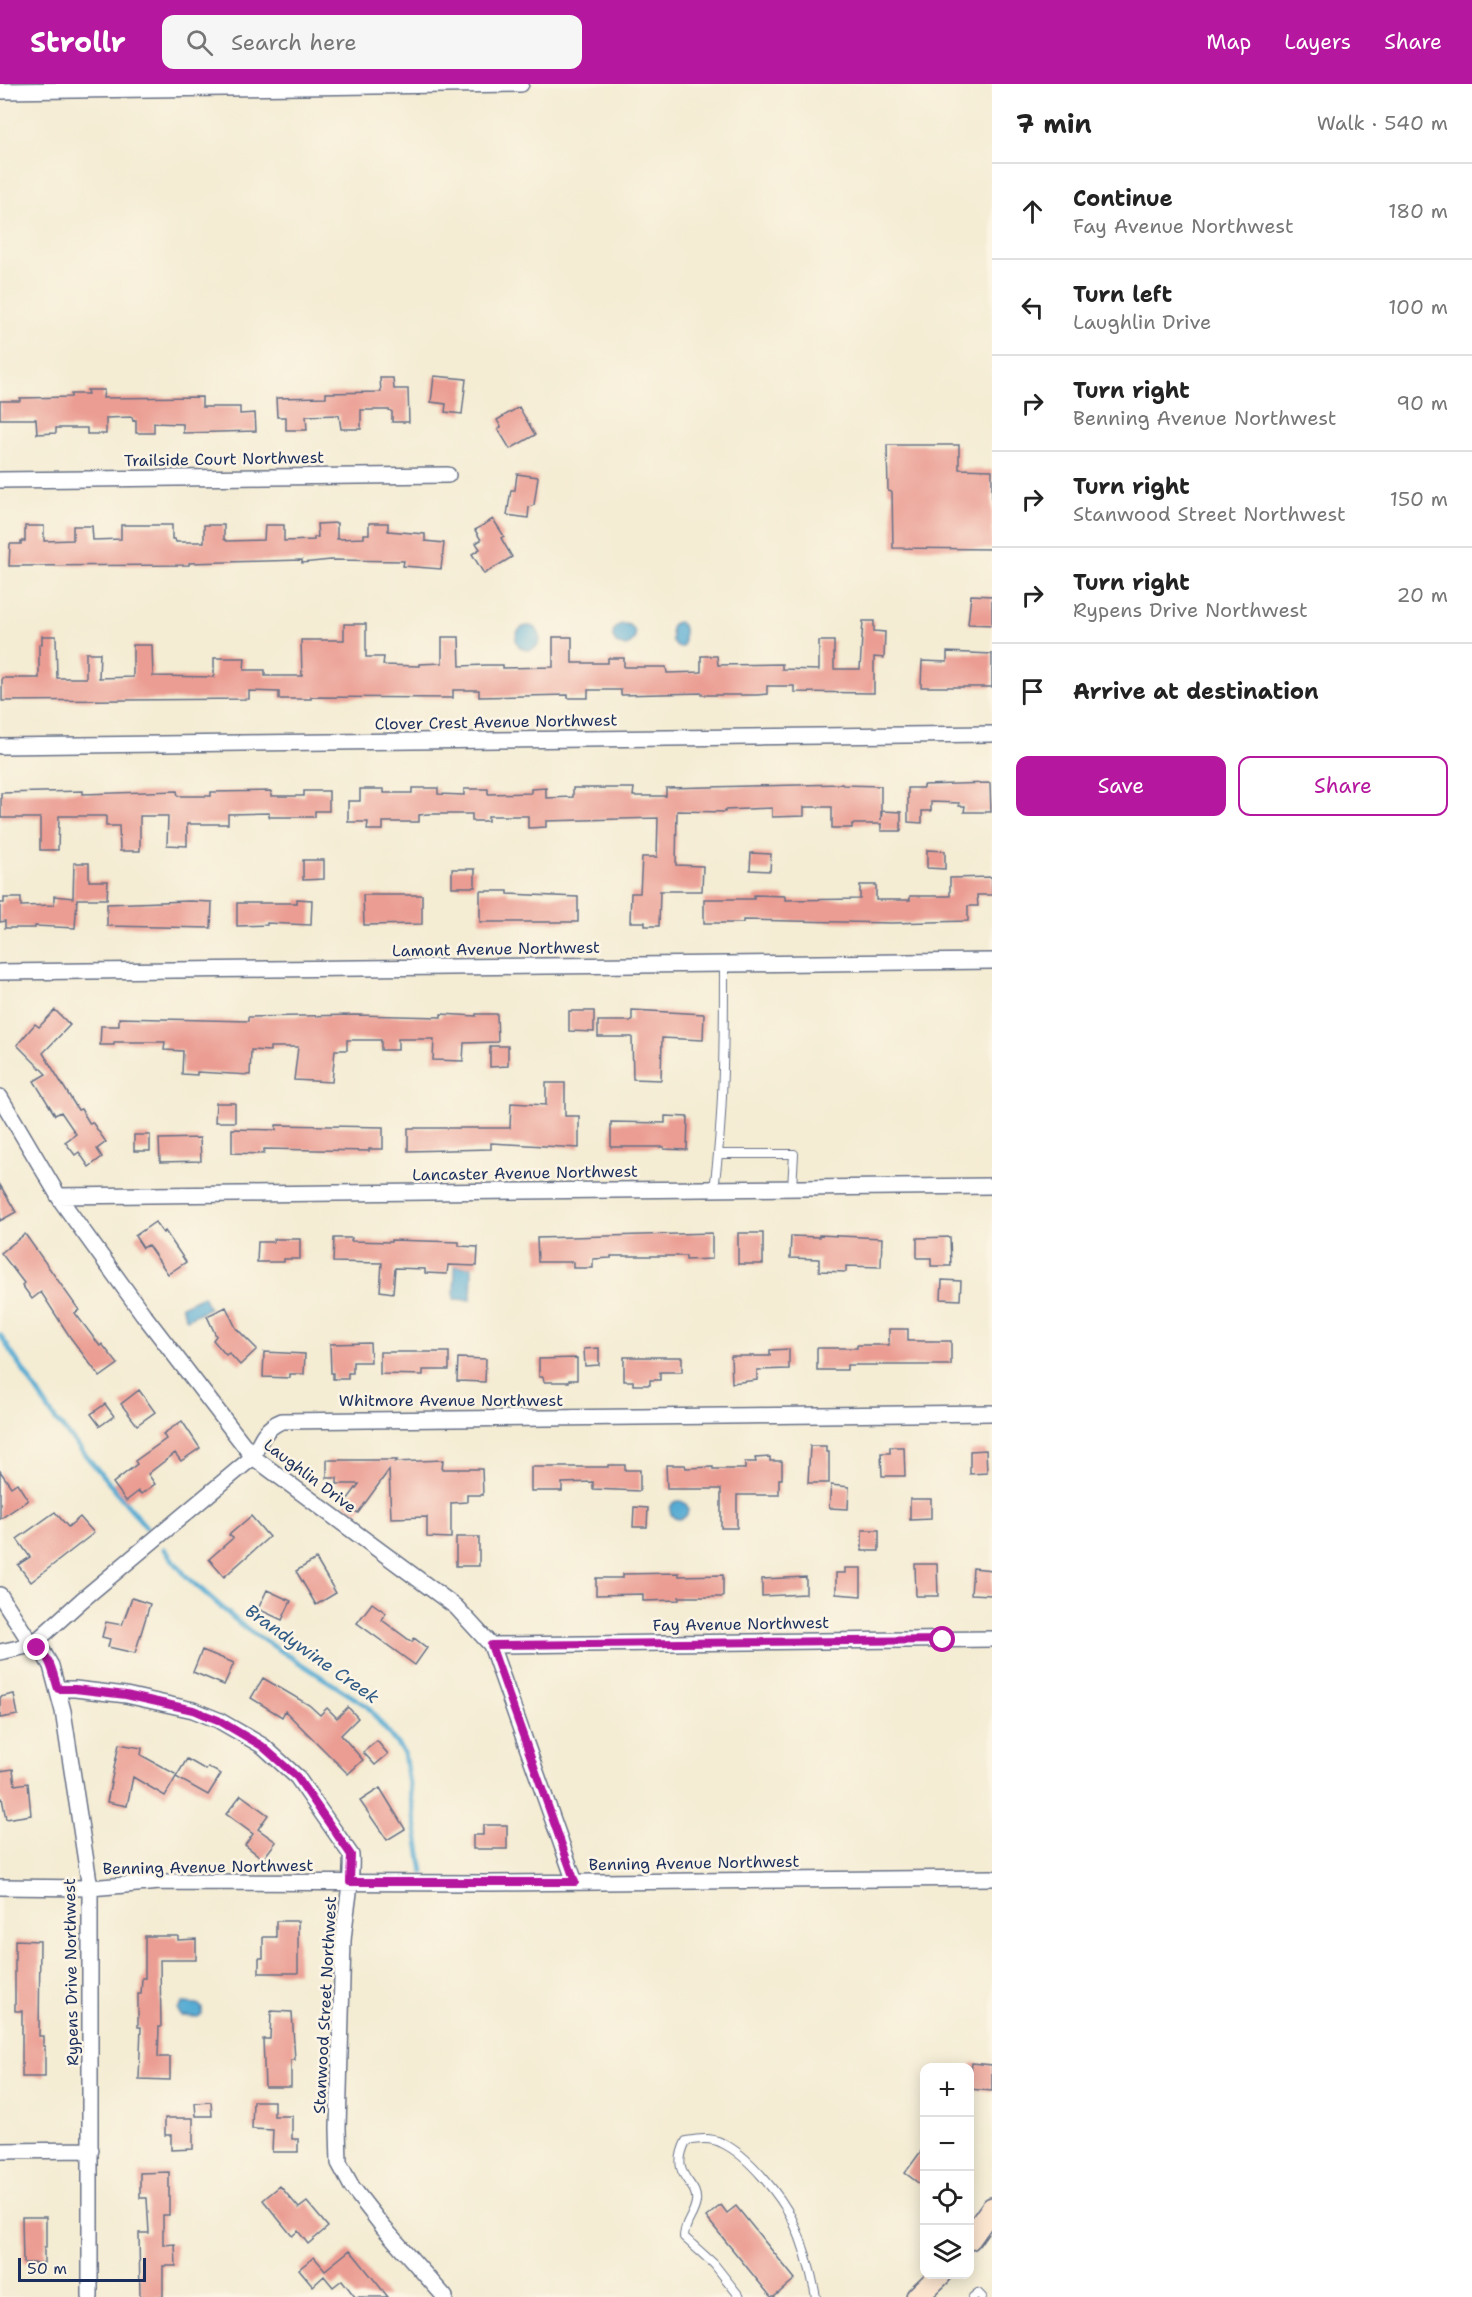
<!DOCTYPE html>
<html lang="en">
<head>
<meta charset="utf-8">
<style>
	body { margin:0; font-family:"Shantell Sans",sans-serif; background:#f6f6f6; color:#222 }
	.controls { position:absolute; right:18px; bottom:18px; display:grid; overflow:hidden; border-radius:12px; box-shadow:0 3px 15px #0003 }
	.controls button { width:54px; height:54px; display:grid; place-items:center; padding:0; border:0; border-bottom:2px solid #e0e0e0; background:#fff; color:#222; font:30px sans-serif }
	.scale { position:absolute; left:18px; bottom:15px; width:128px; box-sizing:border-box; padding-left:6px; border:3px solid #1b2f5e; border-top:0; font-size:16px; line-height:21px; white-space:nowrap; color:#1b2f5e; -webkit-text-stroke:4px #fcf5e5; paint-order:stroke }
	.stop { position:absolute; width:18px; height:18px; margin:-14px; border:4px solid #b5179e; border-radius:50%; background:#fff }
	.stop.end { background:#b5179e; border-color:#fff; box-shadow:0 2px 6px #0008 }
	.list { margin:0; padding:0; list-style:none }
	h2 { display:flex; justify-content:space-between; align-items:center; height:78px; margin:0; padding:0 24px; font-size:26px }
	h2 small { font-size:20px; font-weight:400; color:#767676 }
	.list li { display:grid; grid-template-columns:39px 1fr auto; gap:18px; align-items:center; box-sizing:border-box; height:96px; padding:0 24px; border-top:2px solid #e0e0e0 }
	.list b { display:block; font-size:22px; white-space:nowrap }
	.list p { margin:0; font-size:20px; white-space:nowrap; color:#767676 }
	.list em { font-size:20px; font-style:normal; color:#767676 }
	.actions { display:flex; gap:12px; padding:18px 24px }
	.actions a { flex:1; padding:14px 0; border:2px solid #b5179e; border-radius:12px; text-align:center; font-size:21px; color:#b5179e }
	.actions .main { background:#b5179e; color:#fff }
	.icon { flex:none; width:33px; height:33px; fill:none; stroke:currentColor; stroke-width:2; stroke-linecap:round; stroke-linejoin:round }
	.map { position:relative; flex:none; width:992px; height:2213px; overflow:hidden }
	header { display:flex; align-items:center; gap:36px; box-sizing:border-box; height:84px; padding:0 30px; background:#b5179e; color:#fff }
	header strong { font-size:28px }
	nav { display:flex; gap:33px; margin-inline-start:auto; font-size:21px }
	.search { width:420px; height:54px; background:#f6f6f6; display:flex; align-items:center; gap:15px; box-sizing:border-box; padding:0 21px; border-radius:12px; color:#767676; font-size:22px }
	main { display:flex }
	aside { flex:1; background:#fff }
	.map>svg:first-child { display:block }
	.water { fill:#57acd3; stroke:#396e98; stroke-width:1.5 }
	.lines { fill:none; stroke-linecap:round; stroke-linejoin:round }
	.stream { stroke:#57acd3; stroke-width:5 }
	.building { fill:#eb9d93 }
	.lane-casing { stroke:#677187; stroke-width:10 }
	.street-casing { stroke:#677187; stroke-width:18 }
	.secondary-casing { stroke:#677187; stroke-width:24 }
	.lane { stroke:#fff; stroke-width:8 }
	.street { stroke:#fff; stroke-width:15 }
	.secondary { stroke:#fbe5cf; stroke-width:21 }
	.route { stroke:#b5179e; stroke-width:8 }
	.labels { text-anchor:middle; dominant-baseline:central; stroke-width:5; stroke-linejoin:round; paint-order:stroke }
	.street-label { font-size:16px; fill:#1b2f5e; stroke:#fcf5e5 }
	.water-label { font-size:18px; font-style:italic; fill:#305b87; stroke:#fcf5e5 }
</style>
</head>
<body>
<header>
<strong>Strollr</strong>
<div class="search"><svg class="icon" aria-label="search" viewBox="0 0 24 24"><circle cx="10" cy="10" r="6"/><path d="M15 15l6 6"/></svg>Search here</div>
<nav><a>Map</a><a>Layers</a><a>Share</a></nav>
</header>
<main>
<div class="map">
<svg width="992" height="2213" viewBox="0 0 992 2213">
	<rect width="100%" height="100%" fill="#fcf5e5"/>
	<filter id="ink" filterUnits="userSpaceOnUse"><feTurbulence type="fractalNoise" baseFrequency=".0167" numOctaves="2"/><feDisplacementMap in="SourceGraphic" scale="12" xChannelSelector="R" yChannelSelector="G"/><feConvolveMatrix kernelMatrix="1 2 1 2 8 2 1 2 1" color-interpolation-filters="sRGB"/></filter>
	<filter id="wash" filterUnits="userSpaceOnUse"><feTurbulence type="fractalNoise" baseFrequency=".008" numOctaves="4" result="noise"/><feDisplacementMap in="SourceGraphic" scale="24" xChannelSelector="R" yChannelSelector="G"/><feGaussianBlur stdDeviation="1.35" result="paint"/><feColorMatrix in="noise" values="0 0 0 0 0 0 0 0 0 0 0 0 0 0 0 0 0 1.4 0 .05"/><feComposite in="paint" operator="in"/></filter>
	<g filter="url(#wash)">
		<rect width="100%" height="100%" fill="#f4ecd3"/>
		<path class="water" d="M679,538l5,6v15l-2,4h-5l-5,-6 -1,-14 3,-4z
			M613 551a11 11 0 1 1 22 0a11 11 0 1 1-22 0Z
			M516 554a12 12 0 1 1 24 0a12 12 0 1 1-24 0Z
			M455,1182l17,1 -1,33 -17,-1z
			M203,1212l6,12 -22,11 -6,-13z
			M670 1426a9 9 0 1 1 18 0a9 9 0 1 1-18 0Z
			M183,1919l15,1 4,4v6l-4,3 -17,-1 -3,-6z"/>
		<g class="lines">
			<path class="stream" d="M0,1251l55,84 91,108
				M164,1465l22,27 59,52 122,78 37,47 19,119"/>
		</g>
		<g id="blocks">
			<path class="building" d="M434,292l32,3 -4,35 -17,-2 1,-8 -15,-2z
				M380,294h13l1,11h14l1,33h-17v-10l-3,-2h-28v19h-20l-2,-14 -33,1 1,14h-21v-13h-9l-1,-19 50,-1v-4l55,-1z
				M87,306h17l-1,8 99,-1v10h38v7l15,-1 1,18 -73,2v-9l-29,-1v10h-18v-13l-3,1 -1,-4 -26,1v16h-19v-6h-31v5l-19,1 -1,-15h-36v-18h20v-3l51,-1v-3h17z
				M519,323l16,28 -25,14 -12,-20 3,-2 -4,-7z
				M887,361h72v24l33,1v79l-99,-1 -1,-56 -4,-1z
				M517,390l21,3 -4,28 -5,2 -1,11 -21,-3 4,-25h4z
				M493,435l11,17 -3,2 11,19 -28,17 -12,-20 8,-5 -4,-6 5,-3 -6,-10z
				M337,439v16l27,-1v-4h5v-11h19v8l37,3v7l19,2 -3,26 -38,-3 1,-5 -73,-1 -29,3v-3l-113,3v2l-180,1 1,-22h11v-3h4v-15h19v15l29,-1v-14h19l1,14 28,-1v-14h51v14h3l1,3h28v-17h20v14l3,2 37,-1 1,-15h19v16l30,-1v-3h4l-1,-13z
				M971,511l21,1v29l-24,-1z
				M863,537h11v10l11,1 -1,26 -10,-1v36l-80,-1v-6h-27v8l-10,1h-55v-2l-81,2v-5h-33v8h-20v-3l-89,2v-7h-26v8l-142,-1v2h-32v-7l-30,-1v8l-247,2v-23h37v-34h3v-8h14l1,42h29v-25h14l-1,25 34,-1v-32h19l1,31 61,1v-19h31l-1,12h21v6h37l-1,-36h43v-16h22v33h18l-1,8 36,1v-2l23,-1v-26h17l1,29 26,-1h17v3l50,-1v-30h19v26h36v-5h16v9h42l1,6 34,-1v-16h16l1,9 64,-1v5l37,1v-29h15v28h26z
				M947,568l45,2v33h-71l1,-26 25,1z
				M990,699l1,29h-27l1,-6h-6v-3l-28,-1v9h-9v12l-14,-1v-34h15v-3z
				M842,700l1,1 38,1v34l1,-9 19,1v19h-20v-7h-29v4h-20v-21h-28v9l-32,1v-9l-47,2v2l-48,-1 -1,54 27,1 -1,25h-42l-1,35h-14v-4h-15l1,-29h9l2,-36h15l1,-39 -112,3v6l-18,1v-12h-40v5h-16v-7h-44l-9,1v7h-36v8h-16l1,-8h-20v-21h12v-12h24v4h28v-5h26v6l26,1v-6h24v5l43,-1v-4l15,-1v10l27,-1v-9h61l-1,8h33v-8z
				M83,707v3l94,-3 1,5h33v-4l60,-1v5h33v-5h25v20h-14v6h-46v-4l-41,1v10h-41v22l-20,-1 1,-29h-28v35h-20l-1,-25h-13v-10h-47l-1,34h-18v-32h-39v-25z
				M927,766l18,1v18l-18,-1z
				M751,769l20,1 -1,17 -20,-1z
				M303,776h21v19l-21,1z
				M74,779h15v18h19l-1,18h-30l-2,29 -40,-2v2h-30v-7l-5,1v-19h4v-5h17v8l33,-1v-9l19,2z
				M452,785h23v18h-23z
				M992,793v18h-15l1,11h-10v15l-76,2 -149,-3v3h-39v-24h50v-4l31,1v4l75,-1v-14h16v15h34v-4h40v-18z
				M480,807h28v3l70,3v25h-98z
				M363,811h59v29l-58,1z
				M297,815l15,1 -1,25 -44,-2v2l-30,1v-23h60z
				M189,817l23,1 -1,26 -104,-2v-22z
				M55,926l15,15 -27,28 35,57 3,-1 9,15 2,-2 14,20 -9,7 5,8 -13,10 -10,-15 -4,3 -10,-13 11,-8 -15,-22 -6,3 -21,-34 12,-7 -29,-29 18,-21 4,3z
				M632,926l72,4 -1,26 -41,-2 -1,42 -28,-1 -1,-42h-34v-16h34z
				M569,927h25v21l-25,-1z
				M441,930l35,2v-2h21l1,28 -34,1 -1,18 -30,-1 1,-21h-36v11h-17v-10h-34v10h-12l-3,32 -38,-2 4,-33h-28v4l-19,-1 -1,25 -53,-3v3l-15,-1 1,-23 -19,-1 1,-8h-51v3h-14l1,-19h18v-8l129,3v-4l107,-2 86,2z
				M490,962h18v20l-18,1z
				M546,999h19v33h14v32l-88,-5v6l-83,2v-23h102l1,-25 35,2z
				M216,1019h19v19h-20z
				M665,1032l23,1 -1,33 -23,-1v-2h-53v-25l54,1z
				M276,1041l107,2v22h-14v2l-105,-2v5l-32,-1v-24l44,1z
				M134,1051h16v16h-16z
				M200,1054l1,23 -41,1 -1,-23z
				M0,1101l16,27 -16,9z
				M155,1138l8,11 2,-2 21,31 -18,12 -20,-29 -5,3 -8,-12z
				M712,1149v26l-26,1v-4h-75v2l-18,1v9h-20v-6h-35l-1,-24z
				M738,1149h25v31h-25z
				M25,1150l54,76 -4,3 25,33 2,-2 16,20 -18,13 -30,-40 -29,-45 -9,7 -10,-14 2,-2 -23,-30z
				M819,1151l63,3 -1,29 -35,-1v6l-27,-1v-12l-29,-1 1,-22 28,1z
				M950,1153l1,29h-20v-8h-14v-20z
				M334,1154h18l-1,3 40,1v-2l68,2v4l19,1 -1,19 -29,-1 -1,9 -22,-1v-4l-30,-1 -2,25 -13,-2 2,-28 -49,-1z
				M274,1155h26v20h-16v3h-27l1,-20h16z
				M942,1196l19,1 -1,19 -19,-1z
				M226,1223l10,21 21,21 -17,16 -11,-12 -3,2 -13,-15 3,-4 -9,-20z
				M889,1245h19v12h43v24h-104v5h-30v-22h40v-3h32z
				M370,1259l1,19h-18v11h-5v6h-15v-6h-2l-1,-29z
				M599,1264v17l-14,1 -1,-17z
				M789,1265v20l-32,1v10l-25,3 -1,-27h39v-6z
				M264,1268l41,2 -1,20h-14v4l-27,-1z
				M380,1268h69v18h-26v5l-43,-1z
				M624,1273h58v15h-22v8h-10v5h-17v-4h-9z
				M458,1274l28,1 -1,23 -28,-1z
				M577,1274v22h-8v2h-25l-1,-5h-4v-18z
				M139,1306l16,22 -18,13 -16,-21z
				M105,1320l9,12 -14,10 -9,-12z
				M182,1337l18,27 -19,13 -6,-8 -27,21 7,10 -14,10 -2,-3 -13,10 -13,-18 24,-19 -2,-3 31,-22 -3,-5z
				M810,1362h16v6h3v31h-21z
				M890,1363h14l1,29h-23l-1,-23h9z
				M986,1366l1,23 -17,1v-23z
				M770,1373v4h12v18h-3v16h-42v33h-16v-39h-54l-1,-24h19l1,3 27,-1v2h32v-7h11l-1,-4z
				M327,1376h70l-2,2 48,-2 -1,9h40l1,26h-16v7l-16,1v35l-24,-1v-20l-36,1 -2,-48 -31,43 -14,-9 15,-20h-22v-6h-10z
				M608,1381h17v5h15v21l-47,-2v-7l-31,1v8h-31v-24h77z
				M0,1387l11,16 6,-4 11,17 -28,19z
				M831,1401l18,2 -1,22 -19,-1z
				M910,1415h21v20l-21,1z
				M634,1423l14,1 -1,19h-14z
				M55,1428l13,15 12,-10 14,16 -63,49 -13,-17 12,-8 -13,-18z
				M251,1432l18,21 -45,40 -15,-18 24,-21 -4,-3z
				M862,1446h17v21h-17z
				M456,1453h23v29h-23z
				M316,1475l20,34 -20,12 -20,-34z
				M915,1480h22l1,32h-22z
				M845,1484h16v28l-25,-2v-21h9z
				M973,1484l19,2v25l-21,-1z
				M679,1489v3l44,-1v22h-44v3l-36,1v-7l-47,1v-17h27v-4z
				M806,1493v17l-44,2v-17z
				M267,1506l24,11 -9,19 -24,-11z
				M132,1514l18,6 -15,49 -27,-6 2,-8 -8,-2 4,-15 16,3z
				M372,1519l14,10 -4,7 30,22 2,-4 13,10 -12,17 -58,-42z
				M202,1566l32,13 -10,22 -31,-13z
				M263,1594l46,27 11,10 7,-7 10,10 11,-11 10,11 -17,17 22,25 -15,14 -63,-63 -3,6 -31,-19z
				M14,1610l4,21 -18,3v-21z
				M377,1657l11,13 -13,11 -12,-13z
				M119,1660l23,4 -1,7 36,20 -12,21 -32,-19 -6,29 -20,-4z
				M187,1675l19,11 2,-3 13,7 -13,21 -32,-18z
				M13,1685l2,16 13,-2 3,32 -25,4 -4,-21 -2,1v-28z
				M380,1704l25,41 -18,11 -27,-39z
				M241,1711l27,20 -10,14 18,13 -13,17 -18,-14 8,-11 -27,-20z
				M483,1741h24v24h-34v-14h10z
				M276,1837h22v52h-39v-15h4v-21h13z
				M145,1852h33v4l18,-1v21h-36l1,67h-2l-1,30h12v23l-31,-1 2,-52h-3v-33h3l1,-16h3z
				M15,1856l25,1 -1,95h4v10h2v31h-23v-66h-7z
				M271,1927l21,1 3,48h-4v27h-26l-2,-48h7z
				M972,1979l20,2v26l-23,-2z
				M253,2017h21v15h18v23h6v13h-26l1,-22 -21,-1z
				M211,2018l1,14h-16l-1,-13z
				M165,2034h28v31l-22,1v-15h-6z
				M924,2063v40l-19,-14z
				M169,2088v43h-6v30l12,-1 1,22h-13v31h-23l-1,-64h10l-2,-35h-7v-25z
				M280,2102l19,22 8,-6 21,25 -20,17 -10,-13 -6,5 -29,-36z
				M721,2121l6,8 9,-7 59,73 -21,18h-3l-65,-80z
				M22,2133h24v31h-2v15h-21z
				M350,2166l38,47h-33l-13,-17 -9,7 -9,-11 -11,10 -14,-17 15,-12 11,13z"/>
		</g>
	</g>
	<g filter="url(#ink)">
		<use href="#blocks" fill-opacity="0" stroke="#677187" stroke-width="1.5"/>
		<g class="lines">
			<g class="lane-casing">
				<path id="lane" d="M719,1070h75l-2,34
					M714,1105c10,-74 10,-150 10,-225
					M740,2213l-26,-33 -30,-27c0,-14 10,-21 12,-35 3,-21 -28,-24 -10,-61 12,-2 25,-4 36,2 26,12 59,53 71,78 11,24 18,50 23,76
					M973,2213l5,-4 4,4"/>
			</g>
			<g class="street-casing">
				<path id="street" d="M0,7l521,-7
					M0,396l448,-5
					M0,662l992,-12
					M0,888l992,-11
					M0,1013l62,105 81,112 110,143 203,150 35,38 84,237
					M58,1112l934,-10
					M0,1511l32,50 11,7 8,14 12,45 27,177v409
					M491,1561l501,-6
					M0,1568l32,-7 50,-45 171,-143c7,-16 11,-29 29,-36l710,-8
					M58,1605h17l51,6 67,15 25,10 45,26 34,31 54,78c2,26 -6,58 -8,86l-5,187 1,35 13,24 31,40 62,70
					M0,1803l90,1 70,-6 330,1 502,-5
					M0,2067l91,-1"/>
			</g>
			<g class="secondary-casing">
				<path id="secondary" d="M970,2155l22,-31
					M917,2213l24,-23"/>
			</g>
			<use href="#lane" class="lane"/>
			<use href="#street" class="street"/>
			<use href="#secondary" class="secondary"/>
		</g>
	</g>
	<g class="lines" filter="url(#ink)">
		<path class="route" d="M37,1564c14,9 16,26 21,41h17l51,6 67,15 25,10 44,26 35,31 54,78 -1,27h225l-84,-237 452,-5"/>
	</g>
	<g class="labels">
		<g class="street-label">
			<text transform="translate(224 375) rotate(-1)">Trailside Court Northwest</text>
			<text transform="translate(496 638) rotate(-1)">Clover Crest Avenue Northwest</text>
			<text transform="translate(496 865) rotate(-1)">Lamont Avenue Northwest</text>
			<text transform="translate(525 1089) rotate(-1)">Lancaster Avenue Northwest</text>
			<text x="451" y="1316">Whitmore Avenue Northwest</text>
			<text transform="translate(310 1392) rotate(37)">Laughlin Drive</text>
			<text transform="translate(741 1540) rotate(-1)">Fay Avenue Northwest</text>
			<text transform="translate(694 1779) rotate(-1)">Benning Avenue Northwest</text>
			<text transform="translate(208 1783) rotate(-1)">Benning Avenue Northwest</text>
			<text transform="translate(71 1888) rotate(-91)">Rypens Drive Northwest</text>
			<text transform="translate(325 1921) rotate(-87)">Stanwood Street Northwest</text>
		</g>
		<g class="water-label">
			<text transform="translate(312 1570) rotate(35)">Brandywine Creek</text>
		</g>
	</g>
</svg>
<div class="controls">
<button>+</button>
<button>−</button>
<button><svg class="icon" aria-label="locate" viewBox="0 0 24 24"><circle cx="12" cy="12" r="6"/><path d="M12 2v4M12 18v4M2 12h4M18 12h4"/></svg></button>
<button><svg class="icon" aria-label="layers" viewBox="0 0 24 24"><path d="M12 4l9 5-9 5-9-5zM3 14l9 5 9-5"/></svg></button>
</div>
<div class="scale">50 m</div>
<div class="stop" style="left:943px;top:1556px"></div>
<div class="stop end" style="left:37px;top:1564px"></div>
</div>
<aside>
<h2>7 min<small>Walk · 540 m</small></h2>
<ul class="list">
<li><svg class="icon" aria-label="ahead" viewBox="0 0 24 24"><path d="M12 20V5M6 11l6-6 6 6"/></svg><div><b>Continue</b><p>Fay Avenue Northwest</p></div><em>180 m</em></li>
<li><svg class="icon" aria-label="left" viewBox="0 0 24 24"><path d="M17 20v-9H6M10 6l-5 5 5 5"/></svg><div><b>Turn left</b><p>Laughlin Drive</p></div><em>100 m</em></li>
<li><svg class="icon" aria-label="right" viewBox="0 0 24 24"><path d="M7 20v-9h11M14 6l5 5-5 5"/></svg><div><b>Turn right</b><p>Benning Avenue Northwest</p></div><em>90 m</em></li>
<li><svg class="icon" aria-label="right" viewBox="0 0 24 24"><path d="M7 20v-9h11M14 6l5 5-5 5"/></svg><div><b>Turn right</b><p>Stanwood Street Northwest</p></div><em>150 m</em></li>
<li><svg class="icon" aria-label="right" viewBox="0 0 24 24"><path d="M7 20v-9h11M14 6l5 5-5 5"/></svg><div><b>Turn right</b><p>Rypens Drive Northwest</p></div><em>20 m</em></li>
<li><svg class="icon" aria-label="arrive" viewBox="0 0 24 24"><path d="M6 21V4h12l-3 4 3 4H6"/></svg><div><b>Arrive at destination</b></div></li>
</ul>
<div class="actions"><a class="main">Save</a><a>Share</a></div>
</aside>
</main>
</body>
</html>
